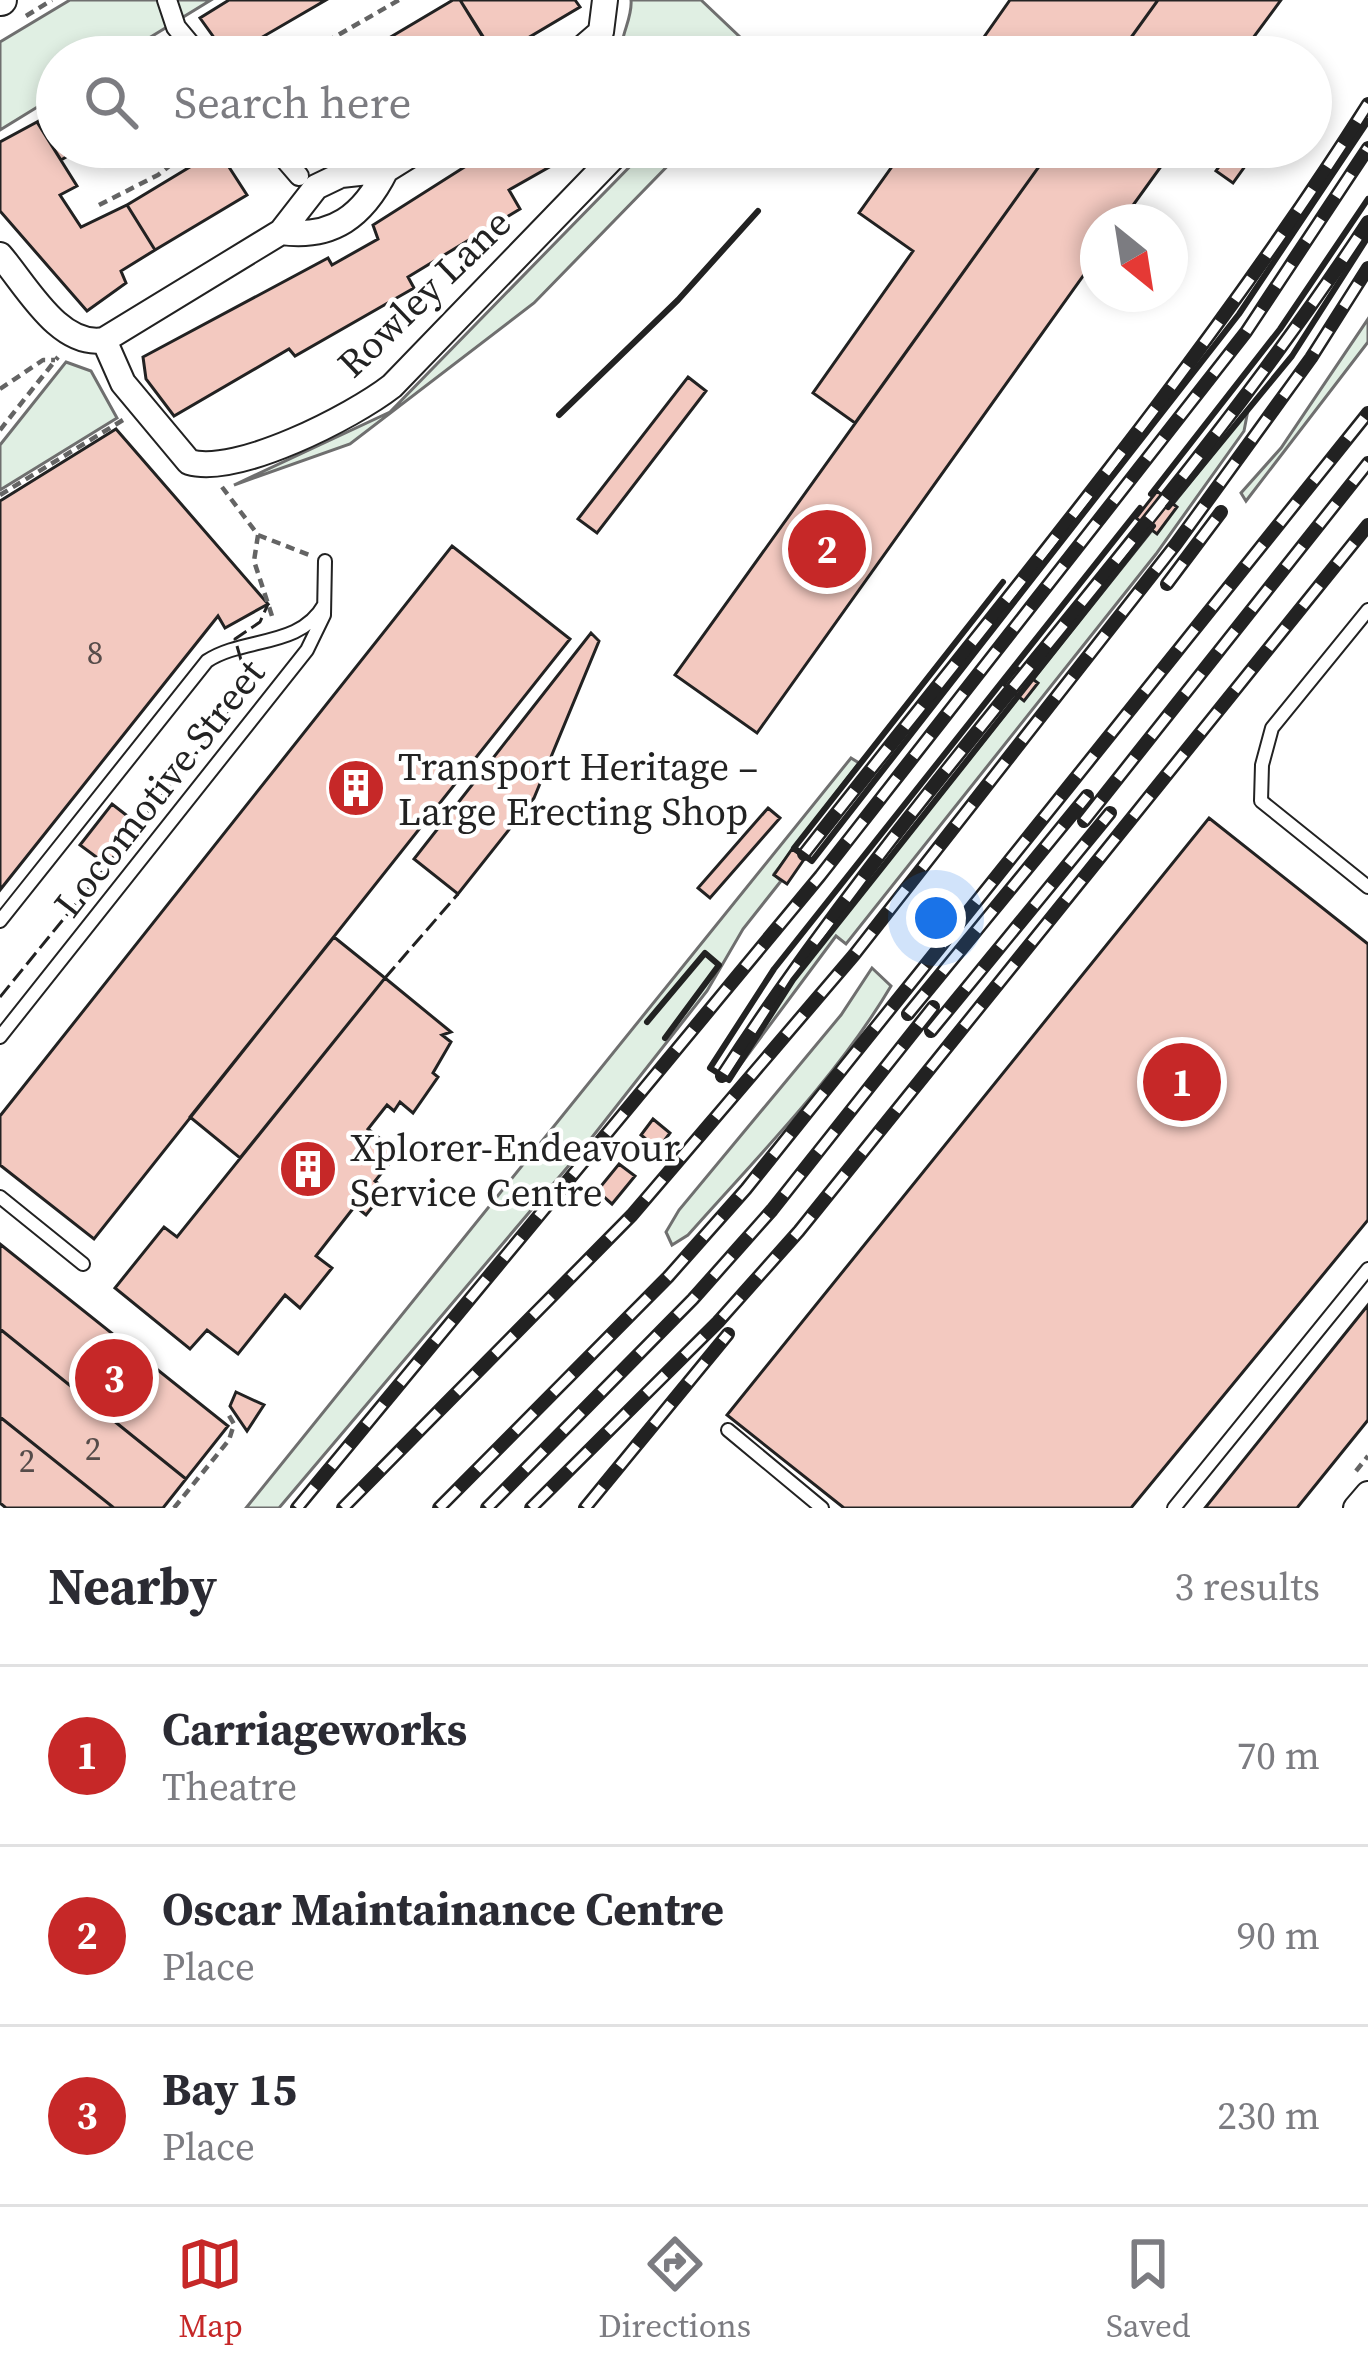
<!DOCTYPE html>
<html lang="en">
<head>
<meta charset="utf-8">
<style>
	body { margin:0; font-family:"Source Serif 4",serif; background:#f2f2f3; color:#2b2b33 }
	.compass { position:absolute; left:1080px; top:204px; width:108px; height:108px; border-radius:50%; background:#fff; box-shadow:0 6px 18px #0003; rotate:150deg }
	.you { position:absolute; left:936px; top:918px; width:42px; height:42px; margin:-30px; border:9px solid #fff; border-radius:50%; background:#1a73e8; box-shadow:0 0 0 18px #1a73e833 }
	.badge { display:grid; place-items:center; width:78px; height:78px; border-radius:50%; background:#c62828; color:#fff; font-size:39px; font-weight:700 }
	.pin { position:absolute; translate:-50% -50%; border:6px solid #fff; box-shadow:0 3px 12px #0006 }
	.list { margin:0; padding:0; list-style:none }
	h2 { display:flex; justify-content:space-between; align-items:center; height:156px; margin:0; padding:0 48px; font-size:51px }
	h2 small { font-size:39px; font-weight:400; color:#7c7c81 }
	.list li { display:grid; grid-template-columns:78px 1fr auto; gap:36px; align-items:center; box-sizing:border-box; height:180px; padding:0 48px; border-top:3px solid #e1e1e2 }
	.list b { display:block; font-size:45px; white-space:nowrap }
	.list p { margin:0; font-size:39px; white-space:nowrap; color:#7c7c81 }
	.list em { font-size:39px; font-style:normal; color:#7c7c81 }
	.icon { flex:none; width:66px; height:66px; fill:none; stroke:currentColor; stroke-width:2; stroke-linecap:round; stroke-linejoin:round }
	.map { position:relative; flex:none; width:1368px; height:1508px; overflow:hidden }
	.search { position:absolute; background:#fff; box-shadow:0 6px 18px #0003; left:36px; right:36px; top:36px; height:132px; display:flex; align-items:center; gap:30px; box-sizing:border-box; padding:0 42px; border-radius:66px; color:#7c7c81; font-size:45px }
	.sheet { height:696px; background:#fff }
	nav { display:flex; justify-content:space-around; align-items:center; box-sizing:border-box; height:168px; border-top:3px solid #e1e1e2; background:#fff; font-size:33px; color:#7c7c81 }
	nav a { display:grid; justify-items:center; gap:6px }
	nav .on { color:#c62828 }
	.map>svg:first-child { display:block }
	.green { fill:#e0efe3; stroke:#6f6f6f; stroke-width:3 }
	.building { fill:#f3c9c0; stroke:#222; stroke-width:3 }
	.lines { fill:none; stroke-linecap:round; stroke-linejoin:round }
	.service-casing { stroke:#222; stroke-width:16 }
	.pedestrian-casing { stroke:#222; stroke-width:22 }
	.minor-casing { stroke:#222; stroke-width:28 }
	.tertiary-casing { stroke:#222; stroke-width:34 }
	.path { stroke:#646464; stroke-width:4.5; stroke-dasharray:9 6; stroke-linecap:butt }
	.service { stroke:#fff; stroke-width:12 }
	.pedestrian { stroke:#fff; stroke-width:18 }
	.minor { stroke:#fff; stroke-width:24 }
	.tertiary { stroke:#fff; stroke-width:30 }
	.rail-casing { stroke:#222; stroke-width:14 }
	.rail { stroke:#fff; stroke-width:9; stroke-dasharray:27; stroke-linecap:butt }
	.fence { stroke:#222; stroke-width:3; stroke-dasharray:15 6; stroke-linecap:butt }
	.wall { stroke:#222; stroke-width:6 }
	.labels { text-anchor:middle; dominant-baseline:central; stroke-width:9; stroke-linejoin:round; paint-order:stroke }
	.number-label { font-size:33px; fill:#564c4a }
	.street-label { font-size:39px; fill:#222; stroke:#fff }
	.poi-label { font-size:39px; fill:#222; stroke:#fff; text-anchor:start }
</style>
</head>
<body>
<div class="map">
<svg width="1368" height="1508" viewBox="0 0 1368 1508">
	<rect width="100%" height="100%" fill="#fff"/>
	<path class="green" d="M70,0h141l-93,57h-61v38l-57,35v-88z
		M631,0h70l60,57h-138c-6,-18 10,-37 8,-57z
		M649,147h37l-152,156 -184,141 -116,41 156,-73z
		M1368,319v23l-122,159 -5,-8 40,-45z
		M66,362l25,9 26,47 -117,72v-45z
		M1248,410l-4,21 -88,123 -310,390 -10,-8 -107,144 64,-100z
		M851,758l8,5 -85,111 7,7 -38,48 -36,62 -125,159 -303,358h-33z
		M872,968l19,18c-54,91 -133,170 -203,249l-16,10 -6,-13 13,-22 162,-195z"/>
	<path class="building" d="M229,0h97l-98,57 -28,-39z
		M453,0h7l27,44 -21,13h-109z
		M460,0h115l5,7 -84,50z
		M1010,0h148l-41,57h-147z
		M1158,0h123l-42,57h-122z
		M57,110v37h26l-22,13 -24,-38z
		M37,122l40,64 -17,9 21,32 46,-22 28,45 -34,21 5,12 -39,28 -87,-100v-69z
		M496,147h63l-13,7 7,11 -44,25 11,19 -112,68 6,11 -119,68 -6,-7 -115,67 -28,-37 -3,-22 185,-99 4,7 46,-26 -5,-14z
		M906,147h147l-198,276 -42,-30 100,-142 -54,-38z
		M1053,147h122l-54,75h-23v33l-341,478 -82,-58z
		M218,150l29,45 -92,55 -28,-45z
		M1231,150l17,12 -15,21 -17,-12z
		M688,377l18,14 -109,142 -19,-14z
		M116,429l152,175 -43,24 -7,-12 -218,274v-389z
		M1157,491l20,16 -20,27 -21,-16z
		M452,546l118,93 -476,600 -94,-74v-49z
		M591,633l8,8 -65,157 -76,96 -44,-35z
		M1018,668l20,15 -14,18 -20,-16z
		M112,804l27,21 -32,40 -27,-20z
		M768,808l12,10 -70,80 -12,-10z
		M1209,818l159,126v276l-237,288h-287l-117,-93z
		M792,849l13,9 -18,26 -13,-9z
		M334,937l51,41 -145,180 -50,-41z
		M385,978l66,54 -9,3 9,7 -18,31 5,4 -25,36 -13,-11 -6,9 -7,-6 -19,24 30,24 -23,28 11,9 -20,25 -11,-9 -39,50 16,12 -32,40 -15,-13 -47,59 -31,-24 -17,19 -75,-61 49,-61 13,10z
		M653,1119l17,14 -12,16 -17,-14z
		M619,1164l16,12 -23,28 -15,-13z
		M0,1244l228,182 -42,53 -186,-150z
		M1368,1305v115l-71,88h-92z
		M0,1329l186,150 -23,29h-49l-114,-91z
		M236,1392l28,13 -17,26 -17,-25z
		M0,1417l114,91h-108l-6,-5z"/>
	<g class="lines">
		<g class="service-casing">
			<path id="service" d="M1368,610l-96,118 -10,37 -1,36 107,86
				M0,921l207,-260c36,-24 93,-13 117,-56
				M0,1037l307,-387 17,-35 1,-54
				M0,1197l83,67
				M728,1430l94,78
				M1174,1508l194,-239"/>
		</g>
		<g class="pedestrian-casing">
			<path id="pedestrian" d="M167,0l9,27 25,30
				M274,147l25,29"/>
		</g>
		<g class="minor-casing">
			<path id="minor" d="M572,57l29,-25 4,-32
				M281,232c52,7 82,-16 105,-62
				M0,255c26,30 59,93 104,85l177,-108 35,-45 25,-12 45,-5 37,-23
				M104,340l19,43 66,79c48,14 163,-45 203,-76l231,-239
				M1356,1508l12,-14"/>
		</g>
		<g class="tertiary-casing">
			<path id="tertiary" d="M0,0h1"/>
		</g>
		<path class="path" d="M26,16l26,-16
			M300,57l99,-57
			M126,163l21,-16
			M99,205l59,-30 35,-28
			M0,389l43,-29h12
			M0,430l58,-73
			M222,487l36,48 51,20
			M0,495l123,-75
			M258,535l-4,26 18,55
			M1356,1471l12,-15
			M174,1508l55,-68 5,-16 -7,-12"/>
		<use href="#service" class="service"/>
		<use href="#pedestrian" class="pedestrian"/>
		<use href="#minor" class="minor"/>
		<use href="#tertiary" class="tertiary"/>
		<g class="rail-casing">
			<path id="rail" d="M1167,584l54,-72
				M1084,821l284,-358
				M804,854c193,-246 396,-485 564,-750
				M908,1014l179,-218
				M931,1031l179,-218
				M722,1076c194,-300 450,-555 646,-854
				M297,1508l523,-632 426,-544 122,-184
				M343,1508l289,-293 222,-260 322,-411 135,-186 57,-90
				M439,1508l229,-231 78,-88 622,-776
				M487,1508l206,-209 79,-89 161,-203
				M531,1508l187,-186 81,-91 569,-706
				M585,1508l143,-174"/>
		</g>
		<use href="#rail" class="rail"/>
		<path class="fence" d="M135,829l114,-141 -14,-49 25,-17 8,-18
			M385,978l73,-84
			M0,997l110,-135"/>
		<path class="wall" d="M559,415l119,-115 80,-89
			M1151,494l129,-165 88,-130
			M1168,507l124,-151 76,-119
			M1140,508l-366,461 -64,99 19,12 64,-100 360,-454
			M1003,582l-209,266 18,13 427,-547 129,-193
			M647,1022l58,-69 14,12 -54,73"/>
	</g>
	<defs>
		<g id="building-disc" transform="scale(3)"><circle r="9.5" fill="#c62828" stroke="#fff"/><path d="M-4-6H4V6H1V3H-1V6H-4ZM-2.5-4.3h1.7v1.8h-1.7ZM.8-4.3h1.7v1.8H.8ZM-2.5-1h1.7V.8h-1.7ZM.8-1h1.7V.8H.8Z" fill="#fff"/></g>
	</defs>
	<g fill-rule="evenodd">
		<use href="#building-disc" x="356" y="788"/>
		<use href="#building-disc" x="308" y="1169"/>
	</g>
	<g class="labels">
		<g class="number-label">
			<text x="95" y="652">8</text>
			<text x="93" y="1448">2</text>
			<text x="27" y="1460">2</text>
		</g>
		<g class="street-label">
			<text transform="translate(424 293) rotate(-44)">Rowley Lane</text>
			<text transform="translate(159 788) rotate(-52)">Locomotive Street</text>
		</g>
		<g class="poi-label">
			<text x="398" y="766">Transport Heritage –<tspan x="398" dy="45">Large Erecting Shop</tspan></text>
			<text x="350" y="1147">Xplorer-Endeavour<tspan x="350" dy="45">Service Centre</tspan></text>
		</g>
	</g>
</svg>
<svg class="compass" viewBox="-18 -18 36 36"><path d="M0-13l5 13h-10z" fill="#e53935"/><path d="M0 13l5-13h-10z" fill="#7c7c81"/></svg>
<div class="you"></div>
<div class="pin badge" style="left:1182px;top:1082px">1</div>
<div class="pin badge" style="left:827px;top:549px">2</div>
<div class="pin badge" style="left:114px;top:1378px">3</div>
<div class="search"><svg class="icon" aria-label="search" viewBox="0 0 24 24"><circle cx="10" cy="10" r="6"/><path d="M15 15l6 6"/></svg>Search here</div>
</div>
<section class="sheet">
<h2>Nearby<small>3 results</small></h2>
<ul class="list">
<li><span class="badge">1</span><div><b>Carriageworks</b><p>Theatre</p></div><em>70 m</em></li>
<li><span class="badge">2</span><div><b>Oscar Maintainance Centre</b><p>Place</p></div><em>90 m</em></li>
<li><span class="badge">3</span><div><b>Bay 15</b><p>Place</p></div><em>230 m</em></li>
</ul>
</section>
<nav>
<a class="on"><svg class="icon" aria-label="map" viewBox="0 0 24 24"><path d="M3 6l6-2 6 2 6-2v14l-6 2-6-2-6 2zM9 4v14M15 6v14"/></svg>Map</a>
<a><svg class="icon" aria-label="directions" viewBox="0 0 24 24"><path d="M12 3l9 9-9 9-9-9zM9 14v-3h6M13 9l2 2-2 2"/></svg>Directions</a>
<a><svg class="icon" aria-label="saved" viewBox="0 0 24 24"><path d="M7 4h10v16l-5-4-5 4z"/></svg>Saved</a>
</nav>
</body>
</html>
